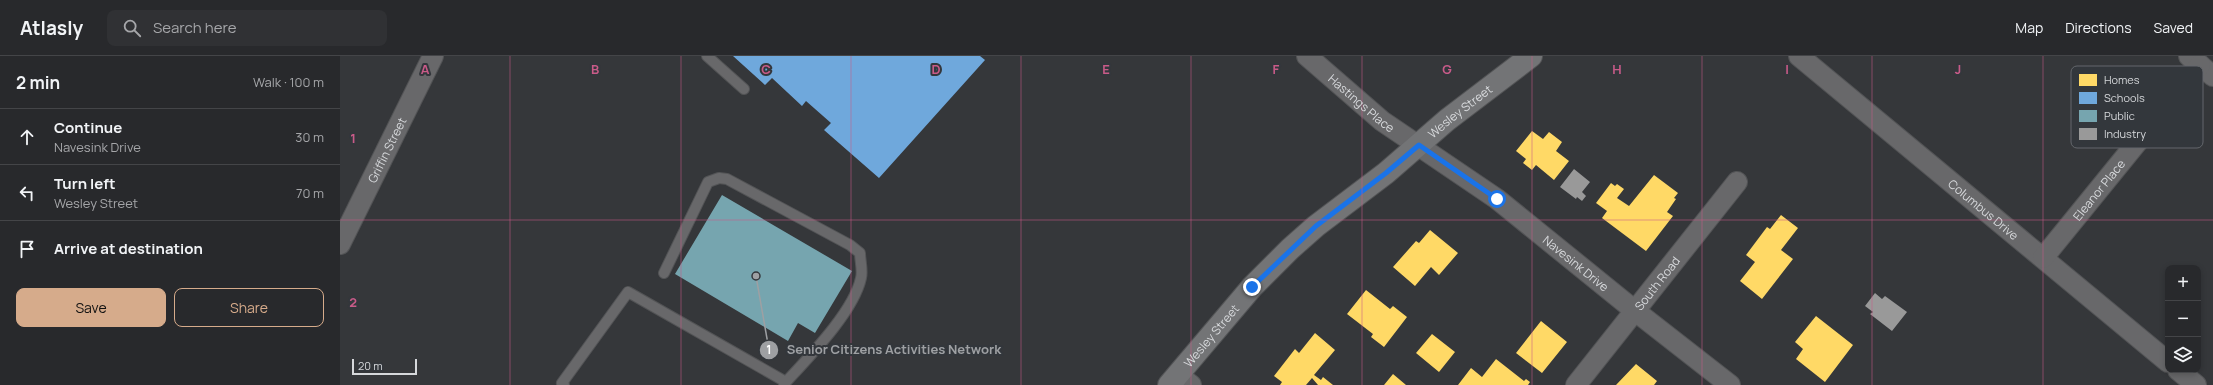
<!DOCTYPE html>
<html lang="en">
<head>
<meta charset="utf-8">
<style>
	body { margin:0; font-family:Manrope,sans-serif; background:#303134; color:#f1f3f6 }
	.controls { position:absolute; right:12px; bottom:12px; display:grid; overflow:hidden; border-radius:8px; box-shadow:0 2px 6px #0003 }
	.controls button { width:36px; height:36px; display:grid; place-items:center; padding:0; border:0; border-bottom:1px solid #444548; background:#28292c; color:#f1f3f6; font:20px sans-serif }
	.scale { position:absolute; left:12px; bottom:10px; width:65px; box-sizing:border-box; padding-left:4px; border:2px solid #d6d8db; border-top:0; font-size:11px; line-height:14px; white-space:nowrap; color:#d6d8db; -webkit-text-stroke:3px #33373c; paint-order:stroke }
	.stop { position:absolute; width:12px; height:12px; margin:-9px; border:3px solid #1a73e8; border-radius:50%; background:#fff }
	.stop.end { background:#1a73e8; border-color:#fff; box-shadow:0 1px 4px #0008 }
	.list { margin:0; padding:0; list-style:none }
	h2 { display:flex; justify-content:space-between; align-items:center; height:52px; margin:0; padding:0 16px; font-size:17px }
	h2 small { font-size:13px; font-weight:400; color:#a5a6a9 }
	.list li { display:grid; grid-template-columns:26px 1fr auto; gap:12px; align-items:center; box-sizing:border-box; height:56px; padding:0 16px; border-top:1px solid #444548 }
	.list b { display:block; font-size:15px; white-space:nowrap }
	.list p { margin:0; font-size:13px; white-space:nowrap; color:#a5a6a9 }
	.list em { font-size:13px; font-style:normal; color:#a5a6a9 }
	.actions { display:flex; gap:8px; padding:12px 16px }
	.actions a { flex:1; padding:9px 0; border:1px solid #d6ab8b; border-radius:8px; text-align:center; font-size:14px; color:#d6ab8b }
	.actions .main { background:#d6ab8b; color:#111 }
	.icon { flex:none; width:22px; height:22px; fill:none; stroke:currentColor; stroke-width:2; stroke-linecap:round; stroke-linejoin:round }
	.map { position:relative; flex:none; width:1873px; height:329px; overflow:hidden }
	header { display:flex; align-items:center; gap:24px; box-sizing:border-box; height:56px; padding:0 20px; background:#28292c; border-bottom:1px solid #444548 }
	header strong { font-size:19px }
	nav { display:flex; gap:22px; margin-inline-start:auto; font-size:14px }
	.search { width:280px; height:36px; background:#303134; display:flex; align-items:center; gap:10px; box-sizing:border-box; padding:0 14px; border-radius:8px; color:#a5a6a9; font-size:15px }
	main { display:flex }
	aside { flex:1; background:#28292c }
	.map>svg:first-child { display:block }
	.homes { fill:#ffd966 }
	.schools { fill:#6fa8dc }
	.public { fill:#76a5af }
	.industry { fill:#999 }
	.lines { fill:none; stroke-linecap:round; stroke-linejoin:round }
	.lane-casing { stroke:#535456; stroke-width:12 }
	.street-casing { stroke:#535456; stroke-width:22 }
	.secondary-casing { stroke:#535456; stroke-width:24 }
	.lane { stroke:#68686a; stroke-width:10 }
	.street { stroke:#68686a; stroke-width:20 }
	.secondary { stroke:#737476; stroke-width:22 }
	.route { stroke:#1a73e8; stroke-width:5 }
	.grid { fill:none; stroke:#c95b88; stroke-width:1; stroke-opacity:0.55 }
	.labels { text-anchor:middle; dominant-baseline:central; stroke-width:4; stroke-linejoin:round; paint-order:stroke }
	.street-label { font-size:12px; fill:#d6d8db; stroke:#33373c }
	.key { fill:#33373c; stroke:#64676c; stroke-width:1 }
	.key-label { font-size:11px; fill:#d6d8db }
	.grid-label { font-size:13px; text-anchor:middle; font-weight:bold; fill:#c95b88; stroke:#33373c; stroke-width:4; stroke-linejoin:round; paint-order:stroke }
	.leader { fill:none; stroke:#9ea0a3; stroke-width:1.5 }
	.callout-dot { fill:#9ea0a3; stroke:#33373c; stroke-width:1.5 }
	.mark-label { font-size:12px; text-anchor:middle; font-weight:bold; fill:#fff }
	.callout-label { font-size:13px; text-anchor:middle; font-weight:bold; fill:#9ea0a3; stroke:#33373c; stroke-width:4; stroke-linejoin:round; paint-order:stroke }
</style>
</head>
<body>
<header>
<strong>Atlasly</strong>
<div class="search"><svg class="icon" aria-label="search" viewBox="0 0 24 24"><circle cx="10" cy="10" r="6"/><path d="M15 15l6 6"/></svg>Search here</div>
<nav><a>Map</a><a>Directions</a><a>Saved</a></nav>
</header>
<main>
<aside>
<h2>2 min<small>Walk · 100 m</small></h2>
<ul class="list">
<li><svg class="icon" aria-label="ahead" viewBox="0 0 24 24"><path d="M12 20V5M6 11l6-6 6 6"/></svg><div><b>Continue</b><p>Navesink Drive</p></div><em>30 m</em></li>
<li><svg class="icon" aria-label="left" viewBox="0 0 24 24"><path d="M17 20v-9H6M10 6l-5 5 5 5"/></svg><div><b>Turn left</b><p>Wesley Street</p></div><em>70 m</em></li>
<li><svg class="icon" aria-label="arrive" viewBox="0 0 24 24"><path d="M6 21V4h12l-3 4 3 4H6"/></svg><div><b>Arrive at destination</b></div></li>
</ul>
<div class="actions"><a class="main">Save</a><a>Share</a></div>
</aside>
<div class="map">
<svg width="1873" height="329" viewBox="0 0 1873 329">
	<rect width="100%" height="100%" fill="#35373a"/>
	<path class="homes" d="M1192,75l11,8 6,-7 13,10 -6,9 13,10 -15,19 -18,-15 -4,5 -9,-7 3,-4 -10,-8z
		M1314,119l24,18 -4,5 2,1 -9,13 6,4 -27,35 -44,-33 5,-7 -11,-8 15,-20 4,3 2,-2 7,5 -7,9 12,8z
		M1441,159l17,13 -17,22 12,9 -31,40 -22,-18 15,-19 -9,-7 21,-28 3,2z
		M1090,174l28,23 -19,22 -8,-8 -16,19 -22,-19 23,-26 3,2z
		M1026,234l24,19 3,-3 14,11 -23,30 -13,-10 2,-3 -26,-20z
		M1476,260l37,29 -28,37 -29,-23 7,-10 -8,-7z
		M1201,265l26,21 -25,31 -26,-20z
		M975,277l20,17 -21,25 7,5 2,-3 10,8h-15l-6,-7 -6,7h-26l2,-3 -8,-6 21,-27 4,4z
		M1092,278l23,18 -16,20 -23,-19z
		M1156,303l28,22 2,-2 4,3 -2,3h-70l13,-17 11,9z
		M1296,308l21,17 -3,4h-38z
		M1053,318l13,11h-22z"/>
	<path class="schools" d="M393,0h247l5,4 -106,118 -55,-48 7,-7 -25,-22 -4,5 -30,-28 -7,7z"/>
	<path class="public" d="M382,139l130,76 -37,62 -17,-10 -10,18 -113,-67z"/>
	<path class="industry" d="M1234,113l16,13 -8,10 4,4 -4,5 -5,-4 -1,2 -16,-12z
		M1535,237l7,6 3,-3 22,16 -15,19 -22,-17 3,-2 -8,-6z"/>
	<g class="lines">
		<g class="lane-casing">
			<path id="lane" d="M367,0l37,33
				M324,217l44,-91 11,-4 8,1 123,66 10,8c0,7 3,18 1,25 -7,33 -51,78 -75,104
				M224,329l-2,-2 66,-91 158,90 -2,3"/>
		</g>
		<g class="street-casing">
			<g id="street">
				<path id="s1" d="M967,0l75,65 115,78 137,111 96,75"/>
				<path id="s2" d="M1459,0l369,306"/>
				<path d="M1849,0l24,20"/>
				<path id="s3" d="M0,188l93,-188"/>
				<path id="s4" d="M1703,202l157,-193"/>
				<path d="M1838,314l18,15"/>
				<path d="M838,319l13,10"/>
				<path id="s5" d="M1236,329l161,-203"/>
			</g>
		</g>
		<g class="secondary-casing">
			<g id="secondary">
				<path id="s6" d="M829,329l83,-98 38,-38 26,-23 70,-53 61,-53 84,-64"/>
			</g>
		</g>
		<use href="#lane" class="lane"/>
		<use href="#street" class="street"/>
		<use href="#secondary" class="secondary"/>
	</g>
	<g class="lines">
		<path class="route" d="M912,231l64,-61 70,-53 33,-28 78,54"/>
	</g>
	<path class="grid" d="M170,0v329M341,0v329M511,0v329M681,0v329M851,0v329M1022,0v329M1192,0v329M1362,0v329M1532,0v329M1703,0v329M0,164h1873"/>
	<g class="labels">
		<g class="street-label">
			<text stroke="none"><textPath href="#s1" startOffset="72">Hastings Place</textPath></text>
			<text stroke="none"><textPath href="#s6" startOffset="401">Wesley Street</textPath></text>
			<text stroke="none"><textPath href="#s3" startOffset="105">Griffin Street</textPath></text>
			<text stroke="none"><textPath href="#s4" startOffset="88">Eleanor Place</textPath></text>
			<text stroke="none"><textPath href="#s2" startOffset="240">Columbus Drive</textPath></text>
			<text stroke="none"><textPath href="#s1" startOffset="340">Navesink Drive</textPath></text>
			<text stroke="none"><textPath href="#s5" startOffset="130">South Road</textPath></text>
			<text stroke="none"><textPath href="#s6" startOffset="65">Wesley Street</textPath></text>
		</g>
	</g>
	<rect x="1731" y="10" width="132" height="82" rx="6" class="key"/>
	<rect x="1739" y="18" width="18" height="12" fill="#ffd966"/>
	<rect x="1739" y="36" width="18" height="12" fill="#6fa8dc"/>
	<rect x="1739" y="54" width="18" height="12" fill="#76a5af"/>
	<rect x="1739" y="72" width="18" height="12" fill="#999"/>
	<g class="key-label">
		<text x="1764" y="28">Homes</text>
		<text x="1764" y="46">Schools</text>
		<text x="1764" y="64">Public</text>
		<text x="1764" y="82">Industry</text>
	</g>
	<g class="grid-label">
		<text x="85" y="18">A</text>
		<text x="255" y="18">B</text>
		<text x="426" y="18">C</text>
		<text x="596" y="18">D</text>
		<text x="766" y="18">E</text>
		<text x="936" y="18">F</text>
		<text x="1107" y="18">G</text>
		<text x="1277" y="18">H</text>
		<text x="1447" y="18">I</text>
		<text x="1618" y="18">J</text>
		<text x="13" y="87">1</text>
		<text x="13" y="251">2</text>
	</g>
	<path class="leader" d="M416 220L429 294"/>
	<g class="callout-dot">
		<circle cx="416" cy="220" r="4"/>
		<circle cx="429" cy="294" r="10"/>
	</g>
	<g class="mark-label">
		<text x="429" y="298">1</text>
	</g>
	<g class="callout-label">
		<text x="554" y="298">Senior Citizens Activities Network</text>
	</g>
</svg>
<div class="controls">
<button>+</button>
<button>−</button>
<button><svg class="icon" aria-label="layers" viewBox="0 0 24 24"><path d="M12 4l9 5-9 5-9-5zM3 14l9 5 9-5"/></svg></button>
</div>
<div class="scale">20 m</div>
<div class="stop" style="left:1157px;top:143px"></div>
<div class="stop end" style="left:912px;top:231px"></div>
</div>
</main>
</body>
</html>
